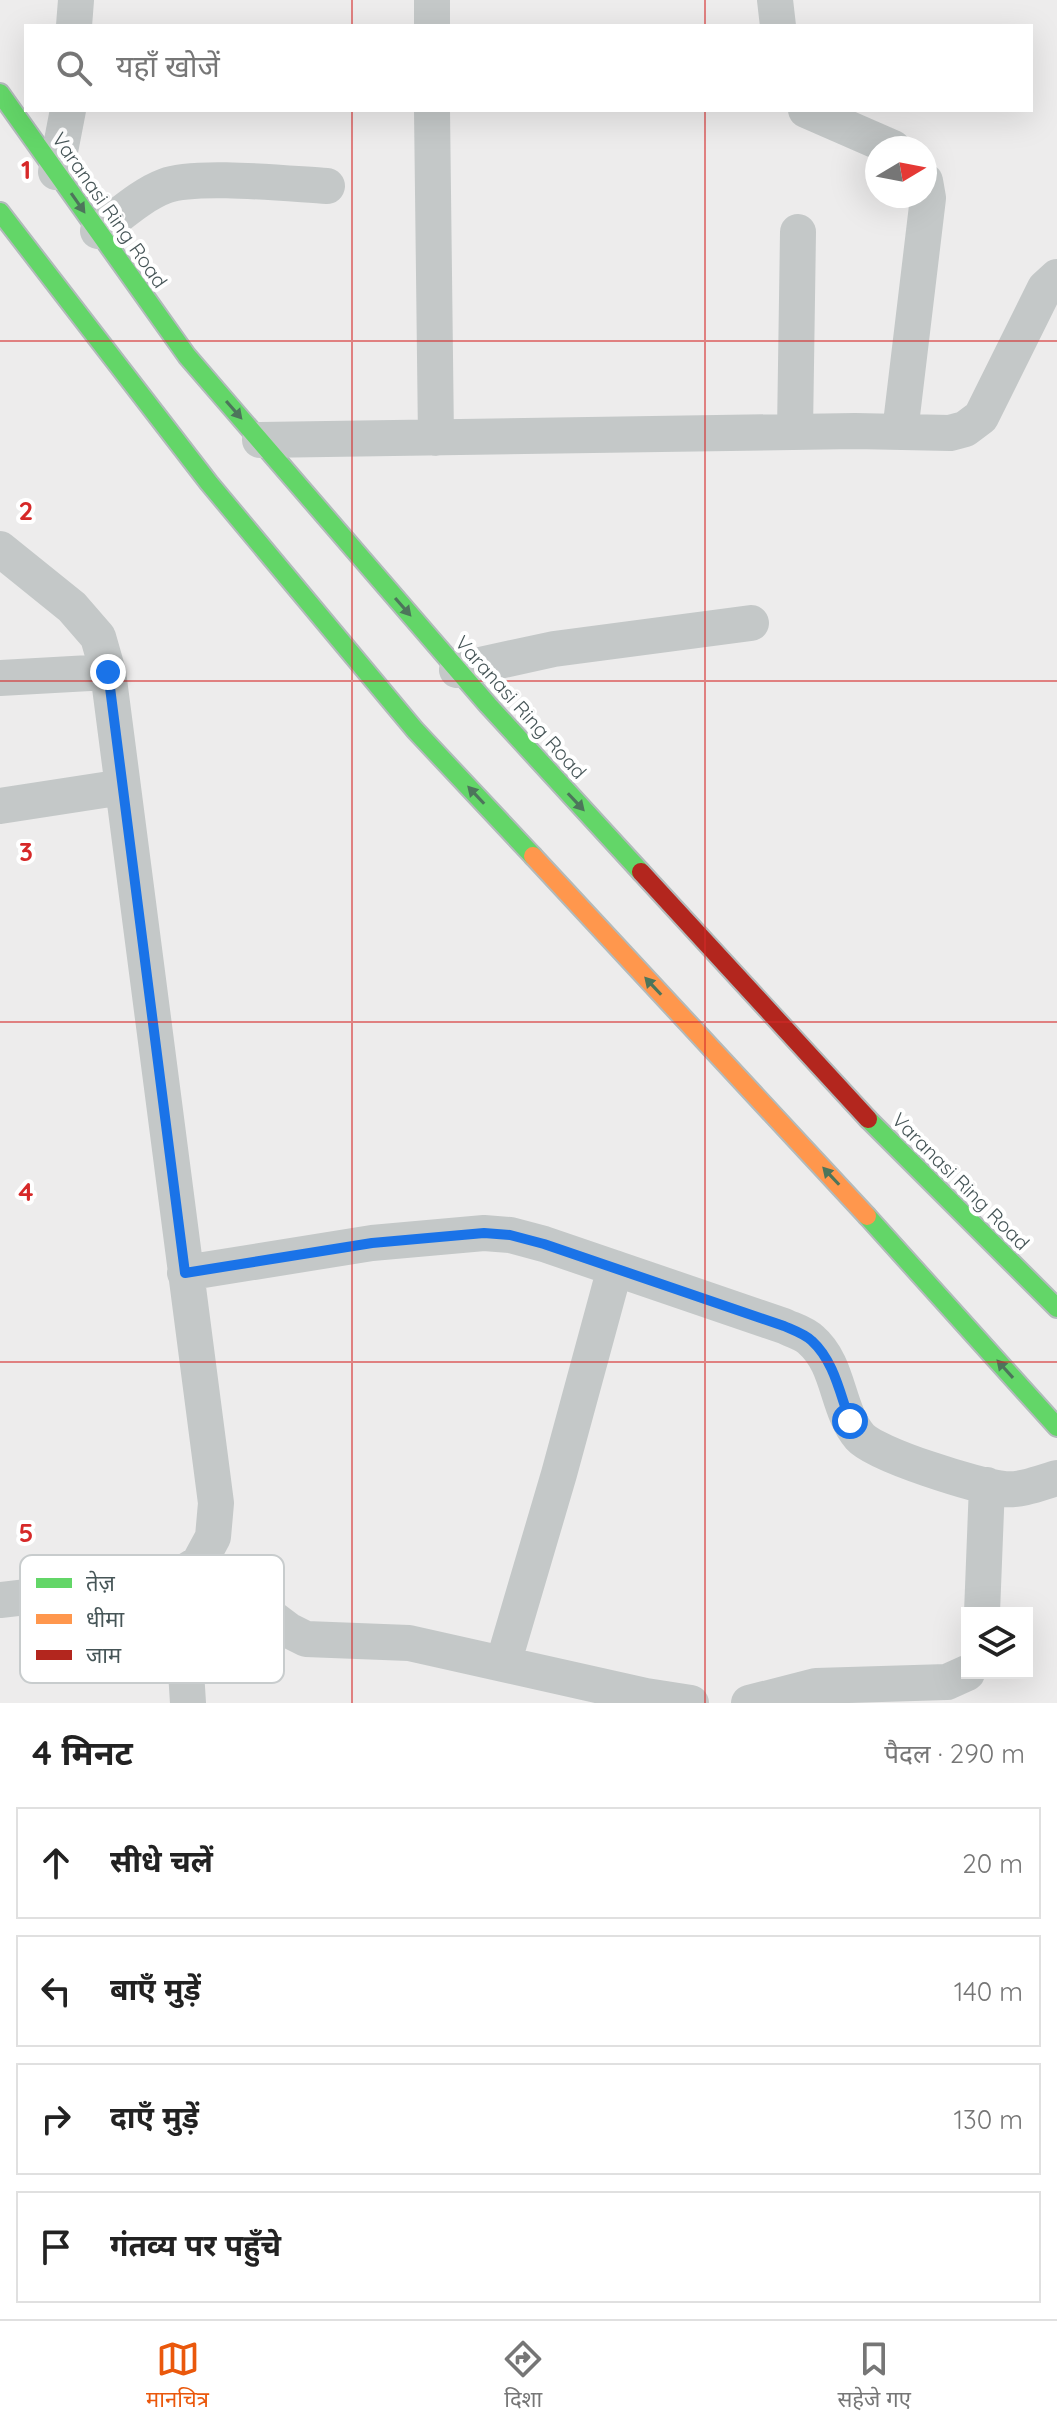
<!DOCTYPE html>
<html lang="hi">
<head>
<meta charset="utf-8">
<style>
	body { margin:0; font-family:Quicksand,"Noto Sans Devanagari",sans-serif; background:#f6f6f6; color:#222 }
	.controls { position:absolute; right:24px; bottom:24px; display:grid; overflow:hidden; border-radius:0px; box-shadow:0 8px 32px #0002 }
	.controls button { width:72px; height:72px; display:grid; place-items:center; padding:0; border:0; border-bottom:2px solid #e0e0e0; background:#fff; color:#222; font:40px sans-serif }
	.compass { position:absolute; left:865px; top:136px; width:72px; height:72px; border-radius:50%; background:#fff; box-shadow:0 8px 32px #0002; rotate:80deg }
	.stop { position:absolute; width:24px; height:24px; margin:-18px; border:6px solid #1a73e8; border-radius:50%; background:#fff }
	.stop.end { background:#1a73e8; border-color:#fff; box-shadow:0 2px 8px #0008 }
	.list { margin:0; padding:0; list-style:none }
	h2 { display:flex; justify-content:space-between; align-items:center; height:104px; margin:0; padding:0 32px; font-size:34px }
	h2 small { font-size:26px; font-weight:400; color:#767676 }
	.list li { display:grid; grid-template-columns:52px 1fr auto; gap:24px; align-items:center; box-sizing:border-box; height:112px; margin:0 16px 16px; padding:0 16px; border:2px solid #e0e0e0; border-radius:0px }
	.list b { display:block; font-size:30px; white-space:nowrap }
	.list em { font-size:26px; font-style:normal; color:#767676 }
	.icon { flex:none; width:44px; height:44px; fill:none; stroke:currentColor; stroke-width:2; stroke-linecap:round; stroke-linejoin:round }
	.map { position:relative; flex:none; width:1057px; height:1703px; overflow:hidden }
	.search { position:absolute; background:#fff; box-shadow:0 8px 32px #0002; left:24px; right:24px; top:24px; height:88px; display:flex; align-items:center; gap:20px; box-sizing:border-box; padding:0 28px; border-radius:0px; color:#767676; font-size:30px }
	.sheet { height:616px; background:#fff }
	nav { display:flex; justify-content:space-around; align-items:center; box-sizing:border-box; height:112px; border-top:2px solid #e0e0e0; background:#fff; font-size:22px; color:#767676 }
	nav a { display:grid; justify-items:center; gap:4px }
	nav .on { color:#ea580c }
	.map>svg:first-child { display:block }
	.lines { fill:none; stroke-linecap:round; stroke-linejoin:round }
	.fast-casing { stroke:#b2babb; stroke-width:22 }
	.slow-casing { stroke:#b2babb; stroke-width:22 }
	.jam-casing { stroke:#b2babb; stroke-width:22 }
	.street { stroke:#c4c8c8; stroke-width:36 }
	.fast { stroke:#63d668; stroke-width:18 }
	.slow { stroke:#ff974d; stroke-width:18 }
	.jam { stroke:#b3261e; stroke-width:18 }
	.oneway { fill:#4d755b }
	.route { stroke:#1a73e8; stroke-width:10 }
	.grid { fill:none; stroke:#d62828; stroke-width:2; stroke-opacity:0.55 }
	.labels { text-anchor:middle; dominant-baseline:central; stroke-width:8; stroke-linejoin:round; paint-order:stroke }
	.street-label { font-size:20px; fill:#465557; stroke:#fff }
	.key { fill:#fff; stroke:#c8cccd; stroke-width:2 }
	.key-label { font-size:22px; fill:#465557 }
	.grid-label { font-size:26px; text-anchor:middle; font-weight:bold; fill:#d62828; stroke:#fff; stroke-width:8; stroke-linejoin:round; paint-order:stroke }
</style>
</head>
<body>
<div class="map">
<svg width="1057" height="1703" viewBox="0 0 1057 1703">
	<rect width="100%" height="100%" fill="#edecec"/>
	<g class="lines">
		<g class="fast-casing">
			<path id="fast" d="M0,93l187,263 301,349 153,167
				M0,212l209,271 206,247 118,126
				M868,1119l189,189
				M867,1216l190,211"/>
		</g>
		<g class="slow-casing">
			<path id="slow" d="M533,856l334,360"/>
		</g>
		<g class="jam-casing">
			<path id="jam" d="M641,872l227,247"/>
		</g>
		<path class="street" d="M775,0l3,26
			M74,26l2,-26
			M432,26v-26
			M432,110l4,328
			M806,110l87,38
			M56,172l12,-62
			M98,231c21,-15 43,-36 67,-45 30,-12 125,-2 162,0
			M795,432l3,-200
			M900,432l28,-234 -3,-17
			M260,440l595,-9 95,2 15,-4 16,-12 64,-129 12,-11
			M0,549l72,58 26,30 10,35 108,831 -3,34 -14,26 -27,17 -172,20
			M457,670l97,-21 197,-26
			M0,678l108,-6
			M0,806l123,-19
			M185,1273l187,-30 112,-10 26,2 34,9 240,82c8,4 20,7 27,14 29,25 25,69 49,97 16,18 117,49 143,52 18,2 37,-6 54,-11
			M199,1563l89,67 18,9 103,4 237,53 45,7
			M172,1580l11,43 5,80
			M982,1613l5,-128
			M503,1664l56,-190 56,-206
			M749,1703l67,-17 131,-4 20,-9"/>
		<use href="#fast" class="fast"/>
		<use href="#slow" class="slow"/>
		<use href="#jam" class="jam"/>
	</g>
	<defs><path id="oneway-solid" d="M-6-.8H1V-3.2L6.5 0L1 3.2V.8H-6Z" transform="scale(2)"/></defs>
	<g class="oneway">
		<use href="#oneway-solid" transform="translate(78 203) rotate(55)"/>
		<use href="#oneway-solid" transform="translate(234 410) rotate(49)"/>
		<use href="#oneway-solid" transform="translate(403 607) rotate(49)"/>
		<use href="#oneway-solid" transform="translate(476 795) rotate(-133)"/>
		<use href="#oneway-solid" transform="translate(576 802) rotate(47)"/>
		<use href="#oneway-solid" transform="translate(653 986) rotate(-133)"/>
		<use href="#oneway-solid" transform="translate(831 1176) rotate(-133)"/>
		<use href="#oneway-solid" transform="translate(1005 1369) rotate(-132)"/>
	</g>
	<g class="lines">
		<path class="route" d="M108,672l77,601 187,-30 112,-10 26,2 34,9 240,82c9,4 21,8 28,15 22,20 28,53 38,80"/>
	</g>
	<path class="grid" d="M352,0v26M705,0v26M352,110v1593M705,110v1593M0,341h1057M0,681h1057M0,1022h1057M0,1362h1057"/>
	<g class="labels">
		<g class="street-label">
			<text transform="translate(110 210) rotate(55)">Varanasi Ring Road</text>
			<text transform="translate(521 707) rotate(48)">Varanasi Ring Road</text>
			<text transform="translate(961 1181) rotate(45)">Varanasi Ring Road</text>
		</g>
	</g>
	<rect x="20" y="1555" width="264" height="128" rx="12" class="key"/>
	<rect x="36" y="1578" width="36" height="10" fill="#63d668"/>
	<rect x="36" y="1614" width="36" height="10" fill="#ff974d"/>
	<rect x="36" y="1650" width="36" height="10" fill="#b3261e"/>
	<g class="key-label">
		<text x="86" y="1591">तेज़</text>
		<text x="86" y="1627">धीमा</text>
		<text x="86" y="1663">जाम</text>
	</g>
	<g class="grid-label">
		<text x="26" y="179">1</text>
		<text x="26" y="520">2</text>
		<text x="26" y="861">3</text>
		<text x="26" y="1201">4</text>
		<text x="26" y="1542">5</text>
	</g>
</svg>
<div class="controls">
<button><svg class="icon" aria-label="layers" viewBox="0 0 24 24"><path d="M12 4l9 5-9 5-9-5zM3 14l9 5 9-5"/></svg></button>
</div>
<svg class="compass" viewBox="-18 -18 36 36"><path d="M0-13l5 13h-10z" fill="#e53935"/><path d="M0 13l5-13h-10z" fill="#767676"/></svg>
<div class="stop" style="left:850px;top:1421px"></div>
<div class="stop end" style="left:108px;top:672px"></div>
<div class="search"><svg class="icon" aria-label="search" viewBox="0 0 24 24"><circle cx="10" cy="10" r="6"/><path d="M15 15l6 6"/></svg>यहाँ खोजें</div>
</div>
<section class="sheet">
<h2>4 मिनट<small>पैदल · 290 m</small></h2>
<ul class="list">
<li><svg class="icon" aria-label="ahead" viewBox="0 0 24 24"><path d="M12 20V5M6 11l6-6 6 6"/></svg><div><b>सीधे चलें</b></div><em>20 m</em></li>
<li><svg class="icon" aria-label="left" viewBox="0 0 24 24"><path d="M17 20v-9H6M10 6l-5 5 5 5"/></svg><div><b>बाएँ मुड़ें</b></div><em>140 m</em></li>
<li><svg class="icon" aria-label="right" viewBox="0 0 24 24"><path d="M7 20v-9h11M14 6l5 5-5 5"/></svg><div><b>दाएँ मुड़ें</b></div><em>130 m</em></li>
<li><svg class="icon" aria-label="arrive" viewBox="0 0 24 24"><path d="M6 21V4h12l-3 4 3 4H6"/></svg><div><b>गंतव्य पर पहुँचे</b></div></li>
</ul>
</section>
<nav>
<a class="on"><svg class="icon" aria-label="map" viewBox="0 0 24 24"><path d="M3 6l6-2 6 2 6-2v14l-6 2-6-2-6 2zM9 4v14M15 6v14"/></svg>मानचित्र</a>
<a><svg class="icon" aria-label="directions" viewBox="0 0 24 24"><path d="M12 3l9 9-9 9-9-9zM9 14v-3h6M13 9l2 2-2 2"/></svg>दिशा</a>
<a><svg class="icon" aria-label="saved" viewBox="0 0 24 24"><path d="M7 4h10v16l-5-4-5 4z"/></svg>सहेजे गए</a>
</nav>
</body>
</html>
